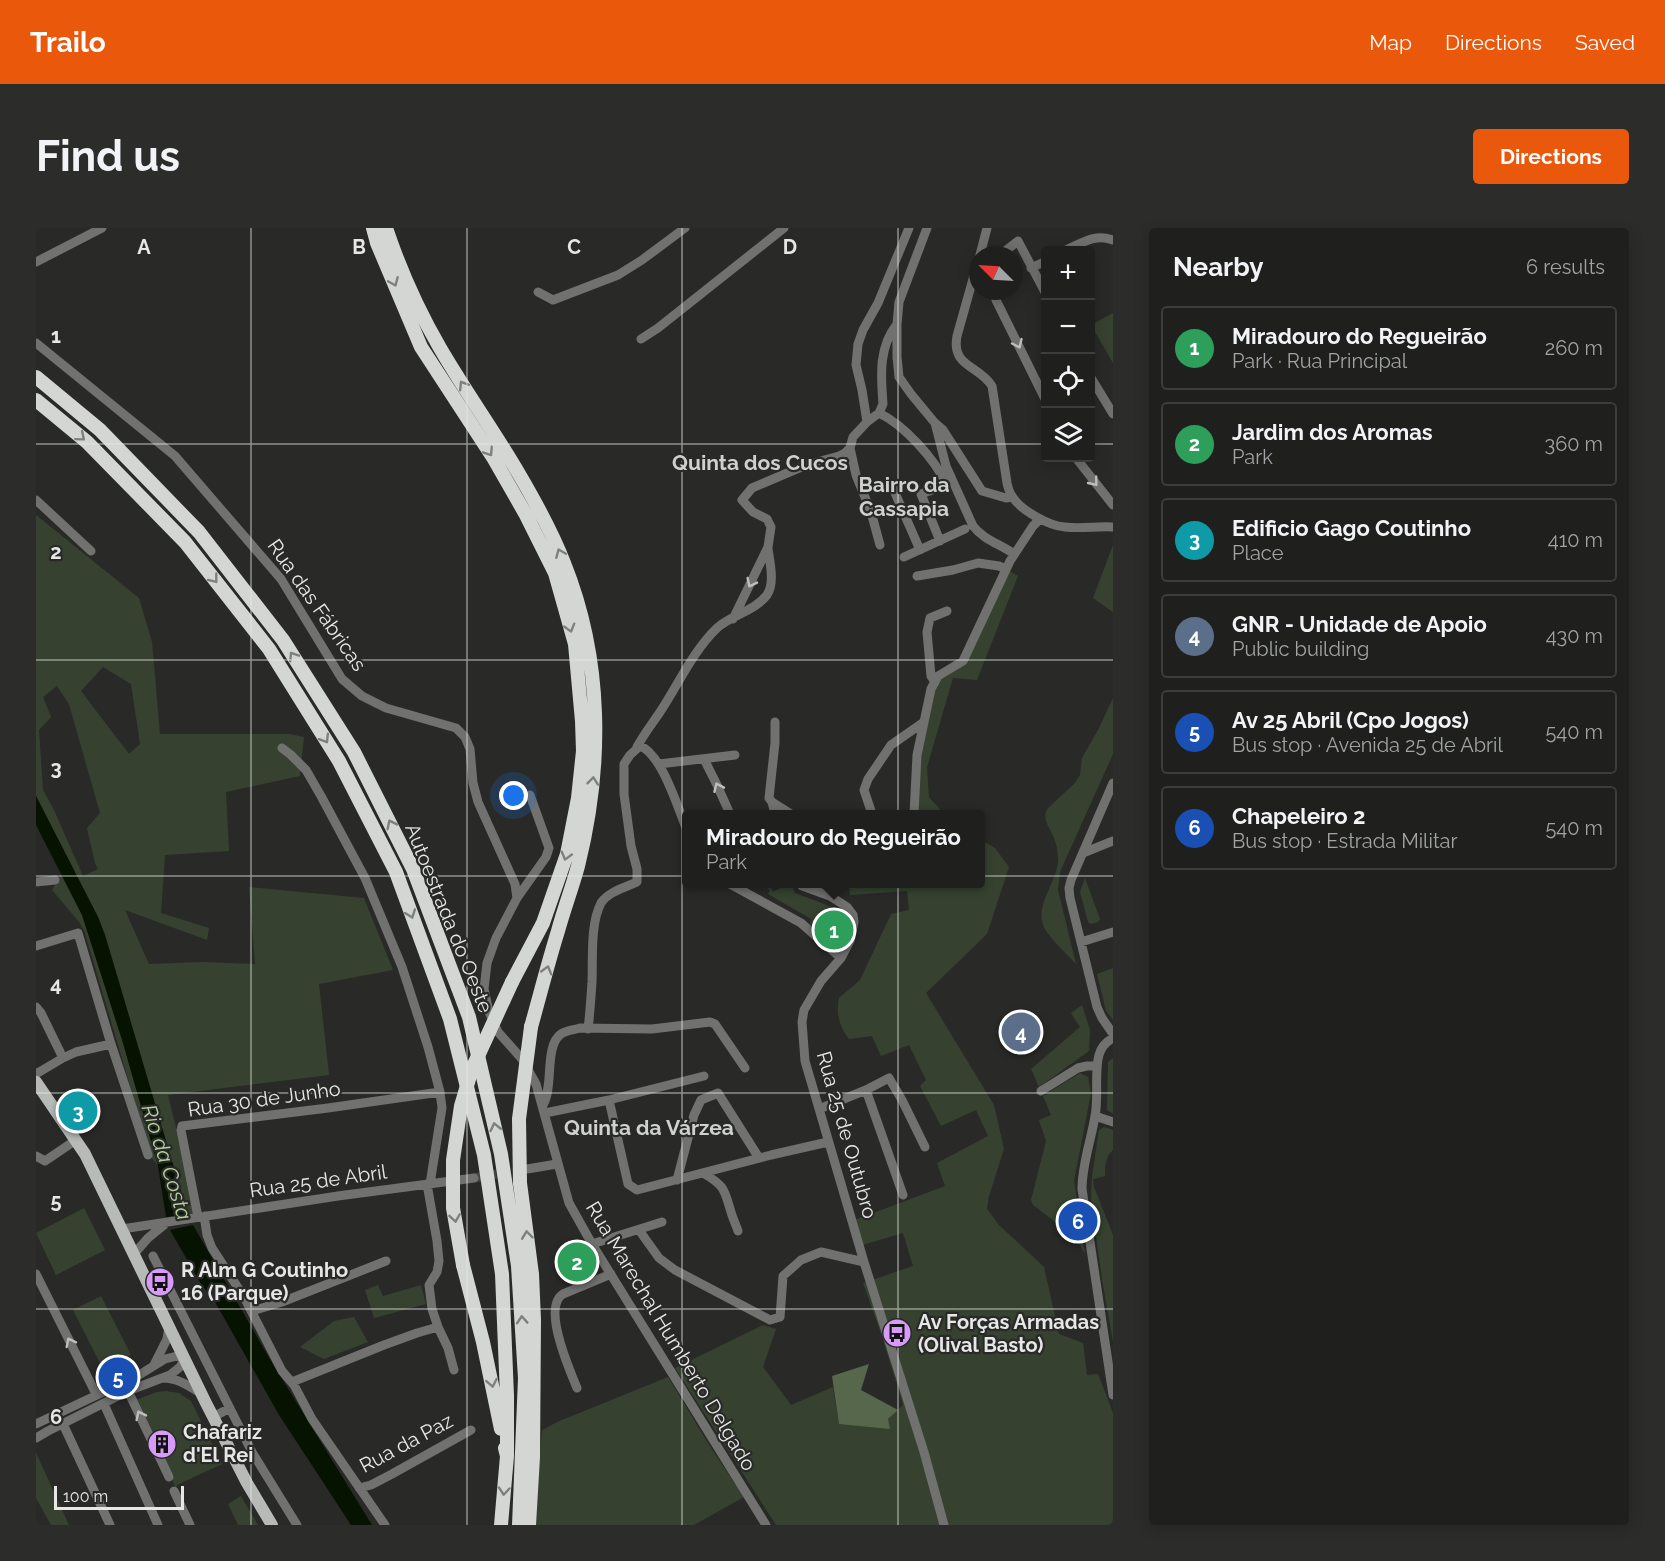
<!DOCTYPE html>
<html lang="en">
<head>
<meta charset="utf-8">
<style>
	body { margin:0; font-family:Raleway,sans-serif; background:#2c2d2b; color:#f1f3f6 }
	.controls { position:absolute; right:18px; top:18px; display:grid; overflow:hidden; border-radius:6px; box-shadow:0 3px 15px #0003 }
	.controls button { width:54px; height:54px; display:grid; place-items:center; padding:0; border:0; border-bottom:2px solid #3c3e3c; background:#1f201e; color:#f1f3f6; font:30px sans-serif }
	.compass { position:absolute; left:933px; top:18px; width:54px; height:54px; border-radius:50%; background:#1f201e; box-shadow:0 3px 15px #0003; rotate:294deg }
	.scale { position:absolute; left:18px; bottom:15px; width:130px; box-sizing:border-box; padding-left:6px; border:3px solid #e6e7e6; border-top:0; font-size:16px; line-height:21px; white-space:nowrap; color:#e6e7e6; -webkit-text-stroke:4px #292a28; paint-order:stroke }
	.you { position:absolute; left:478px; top:568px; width:21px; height:21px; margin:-15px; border:4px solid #fff; border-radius:50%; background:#1a73e8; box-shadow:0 0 0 9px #1a73e833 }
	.badge { display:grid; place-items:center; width:39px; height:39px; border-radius:50%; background:#ea580c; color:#fff; font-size:20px; font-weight:700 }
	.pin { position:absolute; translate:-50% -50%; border:3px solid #fff; box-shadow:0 2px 6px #0006 }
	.popup { position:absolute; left:646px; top:582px; width:303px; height:78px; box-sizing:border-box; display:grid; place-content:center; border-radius:6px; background:#1f201e; filter:drop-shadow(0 2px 4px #0005); font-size:20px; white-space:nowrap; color:#a1a3a4 }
	.popup b { font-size:22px; color:#f1f3f6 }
	.popup::after { content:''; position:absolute; left:50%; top:100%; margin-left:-12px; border:12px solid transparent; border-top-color:#1f201e }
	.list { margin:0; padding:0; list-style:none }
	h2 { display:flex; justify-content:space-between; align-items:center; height:78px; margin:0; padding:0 24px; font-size:26px }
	h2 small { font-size:20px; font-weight:400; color:#a1a3a4 }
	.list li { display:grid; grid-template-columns:39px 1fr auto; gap:18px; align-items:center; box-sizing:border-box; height:84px; margin:0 12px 12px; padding:0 12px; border:2px solid #3c3e3c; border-radius:6px }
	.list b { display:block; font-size:22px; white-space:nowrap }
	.list p { margin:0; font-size:20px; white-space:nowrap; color:#a1a3a4 }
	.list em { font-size:20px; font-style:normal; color:#a1a3a4 }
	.icon { flex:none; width:33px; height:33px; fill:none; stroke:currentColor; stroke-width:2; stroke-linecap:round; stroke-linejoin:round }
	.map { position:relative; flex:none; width:1077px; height:1297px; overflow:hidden; border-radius:6px }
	header { display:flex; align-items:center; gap:36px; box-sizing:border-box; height:84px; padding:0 30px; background:#ea580c; color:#fff }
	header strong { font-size:28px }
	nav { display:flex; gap:33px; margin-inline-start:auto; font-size:21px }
	.intro { display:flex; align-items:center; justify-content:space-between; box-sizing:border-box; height:144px; padding:0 36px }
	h1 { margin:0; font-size:42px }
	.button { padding:15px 27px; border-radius:6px; background:#ea580c; color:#fff; font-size:21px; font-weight:700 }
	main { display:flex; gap:36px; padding:0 36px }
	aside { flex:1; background:#1f201e; border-radius:6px; box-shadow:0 3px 15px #0003 }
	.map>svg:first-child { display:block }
	.green { fill:#36422f; fill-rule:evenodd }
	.forest { fill:#56674b }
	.water { fill:#061300 }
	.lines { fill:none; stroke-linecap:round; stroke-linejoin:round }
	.minor-tunnel { stroke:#454644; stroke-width:9; stroke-dasharray:9 4.5; stroke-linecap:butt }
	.minor { stroke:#717170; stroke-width:9 }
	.major { stroke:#b8bab7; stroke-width:12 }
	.highway { stroke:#d4d6d3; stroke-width:14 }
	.highway-bridge { stroke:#d4d6d3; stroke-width:14 }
	.oneway { stroke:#7e807e }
	.oneway2 { stroke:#bdbebd }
	.grid { fill:none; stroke:#e6e7e6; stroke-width:1.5; stroke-opacity:0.55 }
	.labels { text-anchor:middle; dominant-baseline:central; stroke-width:4.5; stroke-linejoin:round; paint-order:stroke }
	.street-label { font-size:20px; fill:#e6e7e6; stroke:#292a28 }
	.poi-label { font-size:20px; font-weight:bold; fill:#e6e7e6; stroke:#292a28; text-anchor:start }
	.neighbourhood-label { font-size:21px; font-weight:bold; fill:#cfd1ce; stroke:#292a28 }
	.water-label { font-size:21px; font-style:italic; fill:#b3d29f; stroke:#292a28 }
	.grid-label { font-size:20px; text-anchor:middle; font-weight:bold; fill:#e6e7e6; stroke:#292a28; stroke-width:4.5; stroke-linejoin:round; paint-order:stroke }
</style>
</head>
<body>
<header>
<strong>Trailo</strong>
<nav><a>Map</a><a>Directions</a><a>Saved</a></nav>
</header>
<div class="intro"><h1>Find us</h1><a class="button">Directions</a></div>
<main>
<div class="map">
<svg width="1077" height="1297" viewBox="0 0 1077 1297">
	<rect width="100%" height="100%" fill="#292a28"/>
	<path class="green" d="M1077,85v50l-22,-38z
		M0,287l103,83 13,44 8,92h130l14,3 -4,39 -74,16 3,59 -64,4 -4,58 48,15 -2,12 -82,-30 24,54 53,-2 53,2 -6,-77 115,11 29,72 -74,14 10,91 -161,20 17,69 9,50 -6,1 -83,-280 -7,-18 -62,-121zM67,439l28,17 9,60 -11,10 -48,-63zM21,458l12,18 31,109 -13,15 8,35 3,6 -15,7 -29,-66 -11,-20 -4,-60 12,-13 -8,-20z
		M1077,317v67l-20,-14z
		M970,341l12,7 -41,104 -24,-2 -26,89 2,30 15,17h-30l3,-59 21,-79 25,-15z
		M1077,470v56l-53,118 -2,18 18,74c-8,-9 -29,-28 -33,-39 -7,-22 14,-43 15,-64 0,-8 -1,-16 -4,-23 -4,-10 -13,-19 -6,-30l27,-25 5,-8 2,-17 16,-28z
		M945,612l14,8 14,19 -22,67 -61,59 68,112 10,44 -15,47 -2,13 12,16 45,42 15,67 24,9 4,32 11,-1 15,39v112h-337l-101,-157 88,-43 13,4 -13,38 28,38 42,-18 6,37 49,-5 15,-14 -21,-69 -19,-53 50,-17 -10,-33 -44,13 -7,-25 93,-35 -8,-23 51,-27 -12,-26 -35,16 -21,-40 6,-6 -17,-35 -28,11 -9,-20 -23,3c-10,-12 -13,-26 -10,-41l21,-18 31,-66 18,-4 -2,-19 -57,4 -1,-11h132z
		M25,646l21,41 41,128 35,123 -7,-9 -2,-7 -64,-217 -5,-10 -28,-33z
		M1049,650l15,41 -2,3 -7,2 -3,-2 -8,-30z
		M752,656l2,3 2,-2 3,8 37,14c7,6 10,11 12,19l-3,2c1,5 -1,9 -7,10l-6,-3 -2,-4 1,-6 -3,-3 -1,-5 -1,5 5,4 -2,5 2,5 -5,2 -12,-15 1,-4 -43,-25 2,-4 -3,-2 3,-2 3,6z
		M1077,740v52l-7,-9 -9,-37z
		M1046,777l8,25 -1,21 -50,36 -8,-18 49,-42 -9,-14z
		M1077,830v56l-6,-4 1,-48z
		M1044,845l8,4 3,16 -17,88 11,73 -10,-17 -42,-32 -2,-5 15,-59 -7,-21 12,-5 -8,-19z
		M1068,899l9,3v20c-8,7 -8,16 -8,26l-12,3 1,8 19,48v107l-11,-63 -11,-79 1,-24 7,-46z
		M48,980l21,42 -49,25 -20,-42z
		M553,1025l2,15 -25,5 -3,-9 2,-3z
		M342,1057l5,11 38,-11 5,19 -52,14 -9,-28z
		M65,1068l30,59 -28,14 -30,-59z
		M318,1089l14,25 -44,17 -24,-12 34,-26z
		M632,1149l43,71 33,49 -50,28h-160l8,-95 15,-8z
		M130,1163l13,2 12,8 31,63 -45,21 -1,3 -40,-88 21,-8z
		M0,1225l33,72h-18l-15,-27z
		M205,1268l17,29h-20l-10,-21z"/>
	<path class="forest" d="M833,1136l-8,26 37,20 -10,9 2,10 -51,-5 -7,-48z"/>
	<path class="water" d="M0,568l62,121 7,18 83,280 -22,2 -8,-51 -35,-123 -41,-128 -46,-90z
		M157,997l75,131 104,169h-21l-72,-110 -64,-113 -14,-18 -31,-54z"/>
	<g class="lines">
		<path class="minor-tunnel" d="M438,950l51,-9"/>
		<path class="minor" d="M891,0l-28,74 -2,22v33l2,20 12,17 24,29 11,43 27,60c11,14 27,18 41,28
			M1030,22c16,-7 29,-17 47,-10
			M944,27l7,-27
			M964,27l18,-14 28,53
			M942,33l-21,75c-6,31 22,29 35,50l15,97c1,4 2,9 5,13 8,14 37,30 53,31 16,2 32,-1 48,0
			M0,34l66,-34
			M995,40l15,-7
			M958,63l2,9 50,101
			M502,64l15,8 65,-25 24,-15 43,-32
			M605,111l17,-11 126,-100
			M0,115l139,113 106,123 61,100 20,17 24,12 70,20 9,9 5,12 3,34 5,19 37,82 2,14
			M1054,148l23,38
			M843,185c25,12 56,46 67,71l-10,5
			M831,194l-5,-32 -6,-25 2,-21 5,-14 15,-27 31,-75
			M899,195l8,7 39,61 24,7 6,-1
			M814,220l6,27 15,37 9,33
			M1040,230l37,47
			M856,258l28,64
			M896,262l-11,4 19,47
			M0,272l55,51
			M868,329l61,-28
			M881,348l36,-6 25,-7 21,3 7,3
			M697,391l35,-72 3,-20 -4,-8 -14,-7 -11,-12 10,-12 54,-23 33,-9 6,-3 5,-5 3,-11 14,-15 12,-9 4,-9c-2,-28 -5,-56 14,-80
			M899,454l-4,-6 -4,-44 3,-14 17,-7
			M739,494v21l-6,55 3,4 3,12
			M601,519c7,-13 15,-23 23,-35 18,-27 33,-61 57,-84 14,-13 38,-17 50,-33 8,-12 3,-32 1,-46
			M246,520l9,7 15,15 15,26 44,82 37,89 26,80 12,45 2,16 -12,76
			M668,531l13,26 13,29
			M623,536l76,-9
			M1077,555l-42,97 -2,8 1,10 27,109 5,11 11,16
			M494,567l19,53 -3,9 -29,41 -21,40 -9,25 -3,26 5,23 9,20 24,27 14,25 33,119 23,41 174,281
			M736,574l19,12
			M836,586l-8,-24 4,-11 23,-34 33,-23
			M878,586l3,-59 14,-66 7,-13 25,-15 47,-100 23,-35 7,-7
			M1047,625l30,-12
			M0,654l19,-2
			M694,656l71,39 40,35
			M764,656l2,2 28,10 17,11 6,8 1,7 -4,19 -9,17 -20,23 -17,29 -2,12 3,39 59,201 60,190 20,73
			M1045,714l32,-10
			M0,718l42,-13 33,111 37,111
			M0,779l5,6 22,45 -27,16
			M552,801c2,-16 3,-32 4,-47 1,-23 -2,-58 9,-79 7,-11 25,-16 36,-21v-13l-6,-23 -7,-52v-30l6,-9 10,-9c22,8 38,63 47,84
			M1077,810c-7,4 -12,9 -14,17 -5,17 0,42 -4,61 -4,25 -13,48 -13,73l31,206
			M27,830l13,-6 35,-8
			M830,862l37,105
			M1005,863l37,-23 9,-2h10
			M573,872l19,84 9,6 134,-35 57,-13
			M507,877c11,-18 1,-59 18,-71 6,-4 13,-4 19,-6l72,1 58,-7 5,2 30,44
			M783,881l47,-19 23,-12 13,22 23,47
			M509,885l64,-13 95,-24
			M1059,888l18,6
			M0,928l9,5 31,-21
			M491,941l30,-5
			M667,945c22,13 21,16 28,39 2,7 5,13 7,19
			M641,952l17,-65 7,-15 17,-7 41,65
			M391,956l10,57 2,20 -2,11 -8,13 3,24 6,18 10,21 6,22
			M169,988v6l2,13 5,13 32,49 38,74 12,14 18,34 73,106
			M162,989l-17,-87 1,-4 146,-18 112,-16
			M86,1001l216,-33 136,-18
			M603,1002l20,28 16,12 95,50 10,-3 3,-41 18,-16 20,-8 43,10
			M556,1016l70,-22
			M98,1026l14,-16 16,-13
			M117,1028l99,196 45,73
			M0,1046l60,120
			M216,1083l30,-9 104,-41
			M118,1137l13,-26 2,-13
			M127,1150c15,0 26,8 39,16
			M256,1154l92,-37 33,-12 21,-6
			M541,1160c-8,-19 -35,-81 -14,-94l48,-20
			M92,1163l41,86
			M68,1176l54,121
			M177,1189l17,-9
			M0,1196l103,-49 26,-16 12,-3 8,3 -5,8 -10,8 -42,16 -80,40 -12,7
			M27,1196l47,101
			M323,1260l12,-3 21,-11 79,-44
			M138,1263l16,34"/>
		<path class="major" d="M0,854l49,72 121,249 41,80 25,42"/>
		<path class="highway" d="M337,0l4,15 44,104 73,112 32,56 29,58 20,71 7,77 1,30 -5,47 -11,56 -24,69 -31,59
			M350,0c14,42 32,82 54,120 25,43 54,83 79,126 17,29 33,58 45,89 39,97 39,203 14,303 -6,22 -14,43 -20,65 -10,32 -18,64 -27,96
			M0,149l64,53 99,102 84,108 71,112 59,117 56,148 32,137 17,112 7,112 -6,147
			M0,172l51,42 98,100 84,107 70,112 57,111 54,147 34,136 18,119 5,122v60
			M484,955l12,91 2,46 -1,137 -4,68
			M427,1037l20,77 18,87
			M465,1297l6,-69 -2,-8"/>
		<path class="highway-bridge" d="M484,955l-1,-64 12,-92
			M427,1037l-10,-57v-48l8,-54 11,-37 40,-87"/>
	</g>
	<defs><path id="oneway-chevron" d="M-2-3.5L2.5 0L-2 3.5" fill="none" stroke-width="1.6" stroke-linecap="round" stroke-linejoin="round" transform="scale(1.5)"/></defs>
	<g class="oneway">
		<use href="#oneway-chevron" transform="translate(358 54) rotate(67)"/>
		<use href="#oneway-chevron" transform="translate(427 157) rotate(-122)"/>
		<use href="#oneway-chevron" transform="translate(45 209) rotate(40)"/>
		<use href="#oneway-chevron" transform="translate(453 224) rotate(57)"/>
		<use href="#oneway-chevron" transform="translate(524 325) rotate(-113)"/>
		<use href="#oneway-chevron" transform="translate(178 351) rotate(52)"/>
		<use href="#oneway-chevron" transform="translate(534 400) rotate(74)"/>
		<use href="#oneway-chevron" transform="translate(257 428) rotate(-123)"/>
		<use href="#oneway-chevron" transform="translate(289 511) rotate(58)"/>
		<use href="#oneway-chevron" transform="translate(557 553) rotate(-84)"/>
		<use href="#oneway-chevron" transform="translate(355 596) rotate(-116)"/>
		<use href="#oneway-chevron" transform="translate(530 628) rotate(106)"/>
		<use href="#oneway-chevron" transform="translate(375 686) rotate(70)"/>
		<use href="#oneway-chevron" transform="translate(511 742) rotate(-74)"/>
		<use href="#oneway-chevron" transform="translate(459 899) rotate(-103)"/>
		<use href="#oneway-chevron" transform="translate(419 990) rotate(81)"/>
		<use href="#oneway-chevron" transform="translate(491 1007) rotate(-97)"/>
		<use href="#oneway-chevron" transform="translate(486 1092) rotate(-94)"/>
		<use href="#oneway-chevron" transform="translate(456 1155) rotate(79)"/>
		<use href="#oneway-chevron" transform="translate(468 1263) rotate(95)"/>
	</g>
	<g class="oneway2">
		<use href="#oneway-chevron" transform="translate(982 116) rotate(65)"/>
		<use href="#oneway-chevron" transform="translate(1058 254) rotate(51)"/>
		<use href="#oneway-chevron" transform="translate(715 355) rotate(116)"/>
		<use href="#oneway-chevron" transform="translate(682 559) rotate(-114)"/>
		<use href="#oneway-chevron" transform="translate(34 1114) rotate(-117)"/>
		<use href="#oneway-chevron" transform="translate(104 1187) rotate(-116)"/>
	</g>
	<path class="grid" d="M215,0v1297M431,0v1297M646,0v1297M862,0v1297M0,216h1010M1054,216h23M0,432h1077M0,648h1077M0,865h1077M0,1081h1077"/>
	<defs>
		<g id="bus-disc" transform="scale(1.5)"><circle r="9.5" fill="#d89af8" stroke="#292a28"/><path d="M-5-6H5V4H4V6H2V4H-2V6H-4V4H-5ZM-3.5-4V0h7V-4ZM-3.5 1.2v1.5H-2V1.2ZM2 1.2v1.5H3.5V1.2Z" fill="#111"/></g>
		<g id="building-disc" transform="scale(1.5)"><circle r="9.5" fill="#d89af8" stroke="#292a28"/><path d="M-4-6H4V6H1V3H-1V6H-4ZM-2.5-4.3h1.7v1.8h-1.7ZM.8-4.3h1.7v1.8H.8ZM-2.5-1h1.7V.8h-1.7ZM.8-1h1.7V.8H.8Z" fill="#111"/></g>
	</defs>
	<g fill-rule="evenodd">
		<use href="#bus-disc" x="124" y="1054"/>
		<use href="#bus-disc" x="861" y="1105"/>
		<use href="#building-disc" x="126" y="1216"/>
	</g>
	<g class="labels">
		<g class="street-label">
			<text transform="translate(281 377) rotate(55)">Rua das Fábricas</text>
			<text transform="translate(413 690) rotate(68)">Autoestrada do Oeste</text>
			<text transform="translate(228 871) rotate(-8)">Rua 30 de Junho</text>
			<text transform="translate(811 907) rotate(74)">Rua 25 de Outubro</text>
			<text transform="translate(282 953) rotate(-8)">Rua 25 de Abril</text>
			<text transform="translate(635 1108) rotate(59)">Rua Marechal Humberto Delgado</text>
			<text transform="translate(370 1215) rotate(-28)">Rua da Paz</text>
		</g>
		<g class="poi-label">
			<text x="145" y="1042">R Alm G Coutinho<tspan x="145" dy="23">16 (Parque)</tspan></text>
			<text x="882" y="1094">Av Forças Armadas<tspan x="882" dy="23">(Olival Basto)</tspan></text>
			<text x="147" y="1204">Chafariz<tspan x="147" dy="23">d'El Rei</tspan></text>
		</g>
		<g class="neighbourhood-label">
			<text x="724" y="234">Quinta dos Cucos</text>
			<text x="868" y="256">Bairro da<tspan x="868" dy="24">Cassapia</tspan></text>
			<text x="613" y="899">Quinta da Várzea</text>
		</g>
		<g class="water-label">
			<text transform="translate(131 934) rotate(72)">Rio da Costa</text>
		</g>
	</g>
	<g class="grid-label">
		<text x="108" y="26">A</text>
		<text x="323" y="26">B</text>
		<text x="538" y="26">C</text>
		<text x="754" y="26">D</text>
		<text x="20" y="115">1</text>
		<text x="20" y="331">2</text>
		<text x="20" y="547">3</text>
		<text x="20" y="763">4</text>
		<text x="20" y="980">5</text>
		<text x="20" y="1196">6</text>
	</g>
</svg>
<div class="controls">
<button>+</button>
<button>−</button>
<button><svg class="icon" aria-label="locate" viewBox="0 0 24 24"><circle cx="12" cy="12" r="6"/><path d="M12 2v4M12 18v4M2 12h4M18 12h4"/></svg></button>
<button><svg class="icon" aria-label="layers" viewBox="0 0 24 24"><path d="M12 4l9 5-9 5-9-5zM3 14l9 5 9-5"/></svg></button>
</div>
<svg class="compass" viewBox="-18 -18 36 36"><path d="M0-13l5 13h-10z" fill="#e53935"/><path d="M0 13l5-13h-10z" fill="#a1a3a4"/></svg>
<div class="scale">100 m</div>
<div class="you"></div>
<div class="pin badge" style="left:798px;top:702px;background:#2e9e5b">1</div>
<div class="popup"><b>Miradouro do Regueirão</b>Park</div>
<div class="pin badge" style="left:541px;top:1034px;background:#2e9e5b">2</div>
<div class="pin badge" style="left:42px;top:883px;background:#0f9aa8">3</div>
<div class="pin badge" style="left:985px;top:804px;background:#5c6f8a">4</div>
<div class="pin badge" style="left:82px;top:1149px;background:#1a4fb4">5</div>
<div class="pin badge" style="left:1042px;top:993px;background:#1a4fb4">6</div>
</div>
<aside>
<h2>Nearby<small>6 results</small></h2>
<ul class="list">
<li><span class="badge" style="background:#2e9e5b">1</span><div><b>Miradouro do Regueirão</b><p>Park · Rua Principal</p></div><em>260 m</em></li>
<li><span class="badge" style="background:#2e9e5b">2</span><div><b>Jardim dos Aromas</b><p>Park</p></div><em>360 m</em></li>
<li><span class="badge" style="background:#0f9aa8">3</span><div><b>Edificio Gago Coutinho</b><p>Place</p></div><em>410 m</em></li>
<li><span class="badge" style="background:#5c6f8a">4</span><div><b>GNR - Unidade de Apoio</b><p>Public building</p></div><em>430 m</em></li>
<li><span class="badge" style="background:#1a4fb4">5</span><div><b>Av 25 Abril (Cpo Jogos)</b><p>Bus stop · Avenida 25 de Abril</p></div><em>540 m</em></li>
<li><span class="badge" style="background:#1a4fb4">6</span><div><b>Chapeleiro 2</b><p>Bus stop · Estrada Militar</p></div><em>540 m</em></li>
</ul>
</aside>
</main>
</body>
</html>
